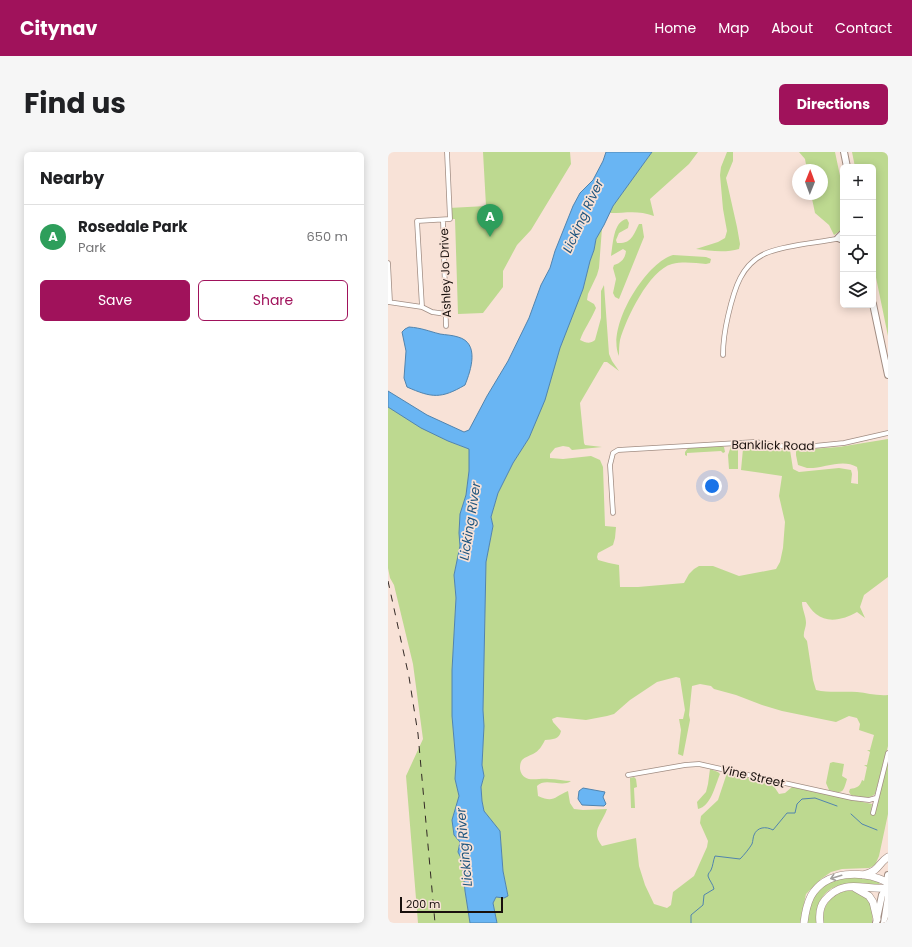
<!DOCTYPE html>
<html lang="en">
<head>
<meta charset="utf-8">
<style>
	body { margin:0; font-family:Poppins,sans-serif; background:#f6f6f6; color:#202124 }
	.controls { position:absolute; right:12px; top:12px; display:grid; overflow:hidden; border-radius:6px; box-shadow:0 2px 10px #0003 }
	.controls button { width:36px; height:36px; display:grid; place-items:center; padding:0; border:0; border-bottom:1px solid #e0e0e0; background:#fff; color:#202124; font:20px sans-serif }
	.compass { position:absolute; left:404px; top:12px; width:36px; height:36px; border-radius:50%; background:#fff; box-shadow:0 2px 10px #0003; rotate:1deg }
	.scale { position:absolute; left:12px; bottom:10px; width:103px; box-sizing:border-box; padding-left:4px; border:2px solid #18100d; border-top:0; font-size:11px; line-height:14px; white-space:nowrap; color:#18100d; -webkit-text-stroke:3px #f8e2d7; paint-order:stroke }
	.you { position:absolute; left:324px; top:334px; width:14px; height:14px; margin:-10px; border:3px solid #fff; border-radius:50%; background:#1a73e8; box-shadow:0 0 0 6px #1a73e833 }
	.badge { display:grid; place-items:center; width:26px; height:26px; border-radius:50%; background:#a0125b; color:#fff; font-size:13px; font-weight:700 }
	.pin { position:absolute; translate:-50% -33px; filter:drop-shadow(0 1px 2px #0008) }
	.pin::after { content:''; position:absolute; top:21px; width:14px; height:12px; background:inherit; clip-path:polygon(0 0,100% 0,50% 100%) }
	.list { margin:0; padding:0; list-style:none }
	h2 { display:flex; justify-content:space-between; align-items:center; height:52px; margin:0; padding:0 16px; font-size:17px }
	h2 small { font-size:13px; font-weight:400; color:#757577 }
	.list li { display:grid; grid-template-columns:26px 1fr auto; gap:12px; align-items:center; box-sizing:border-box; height:64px; padding:0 16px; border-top:1px solid #e0e0e0 }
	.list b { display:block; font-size:15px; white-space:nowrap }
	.list p { margin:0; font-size:13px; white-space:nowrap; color:#757577 }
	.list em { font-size:13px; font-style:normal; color:#757577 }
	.actions { display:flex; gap:8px; padding:12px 16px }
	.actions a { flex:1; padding:9px 0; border:1px solid #a0125b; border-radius:6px; text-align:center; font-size:14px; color:#a0125b }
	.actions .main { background:#a0125b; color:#fff }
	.icon { flex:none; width:22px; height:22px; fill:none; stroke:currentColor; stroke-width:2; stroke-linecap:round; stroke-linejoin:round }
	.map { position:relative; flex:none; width:500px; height:771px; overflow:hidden; border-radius:6px }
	header { display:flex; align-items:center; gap:24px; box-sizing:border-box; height:56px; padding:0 20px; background:#a0125b; color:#fff }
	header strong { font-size:19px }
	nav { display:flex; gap:22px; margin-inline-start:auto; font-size:14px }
	.intro { display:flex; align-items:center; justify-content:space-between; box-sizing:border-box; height:96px; padding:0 24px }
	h1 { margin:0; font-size:28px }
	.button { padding:10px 18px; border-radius:6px; background:#a0125b; color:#fff; font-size:14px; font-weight:700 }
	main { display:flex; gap:24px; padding:0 24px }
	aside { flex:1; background:#fff; border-radius:6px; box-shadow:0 2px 10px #0003 }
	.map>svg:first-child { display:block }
	.green { fill:#bdd990 }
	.water { fill:#69b5f3; stroke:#5184ae }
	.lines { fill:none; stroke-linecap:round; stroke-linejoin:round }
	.stream { stroke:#5184ae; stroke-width:1 }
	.minor-casing { stroke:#a18d83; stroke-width:5.5 }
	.primary-casing { stroke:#a18d83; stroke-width:8 }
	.trunk-casing { stroke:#a18d83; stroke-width:8 }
	.motorway-casing { stroke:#a18d83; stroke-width:8 }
	.minor { stroke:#fff; stroke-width:4 }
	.primary { stroke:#fff; stroke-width:6 }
	.trunk { stroke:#fff; stroke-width:6 }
	.motorway { stroke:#fff; stroke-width:7 }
	.rail { stroke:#322925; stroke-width:1; stroke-dasharray:7 7; stroke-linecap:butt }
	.oneway { stroke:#a39f9e }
	.labels { text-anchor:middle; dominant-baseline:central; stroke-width:3.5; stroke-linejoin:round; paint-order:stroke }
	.street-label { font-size:12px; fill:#18100d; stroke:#f8e2d7 }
	.water-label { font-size:13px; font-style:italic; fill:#1f557e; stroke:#f8e2d7 }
</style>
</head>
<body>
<header>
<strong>Citynav</strong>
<nav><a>Home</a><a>Map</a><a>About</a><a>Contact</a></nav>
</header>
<div class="intro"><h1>Find us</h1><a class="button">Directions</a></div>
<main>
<aside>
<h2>Nearby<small></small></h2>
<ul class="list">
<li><span class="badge" style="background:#2e9e5b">A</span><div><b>Rosedale Park</b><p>Park</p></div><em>650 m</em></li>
</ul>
<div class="actions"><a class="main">Save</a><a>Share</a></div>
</aside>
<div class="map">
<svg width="500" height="771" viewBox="0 0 500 771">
	<rect width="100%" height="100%" fill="#f8e2d7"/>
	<path class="green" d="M95,0h87l1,12 -40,66 -14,15 -14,26v16l-20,26 -25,1 -3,-95h-5l-1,-11 37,-2z
		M264,0h46l-9,12 -39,35 4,17c-16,-6 -27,-3 -44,-3l3,-7z
		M339,0h6v9l-7,17 11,49 3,17 -1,5c-13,4 -29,2 -43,0l22,-7 7,-4 2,-7 -4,-22 -3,-34 1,-8z
		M411,0h36l8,38v39l-9,6 -5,-10 -14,-12 -4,-19h11v-24h-15l-2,-11z
		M464,0h36v184l-15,-73v-96h-18z
		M239,67l2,4 -1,5 -9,5 -3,7 1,3c14,1 16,-7 22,-19h3l2,13 -25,62 -4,-2 -2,-4 3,-14 -3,-11 1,-3c7,-2 11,-6 12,-14l-3,-2 -12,7c2,-11 2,-35 16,-37z
		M214,76l-3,40 -2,7 -9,19 -1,6 7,4 2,4c-5,12 -12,21 -16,32 6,3 10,4 15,0l6,-22v-27l3,-6 5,69 3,7 7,10 -12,-9h-3l-24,41 4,40 1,2 17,2 -30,3 -3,-3 -6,-1 -8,2 -5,6v4l13,1 28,-3 9,4 3,7 2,59 11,1 -1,11 -2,7 -15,8 -1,4 1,3 11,3 10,2 1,22h18l46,-4 5,-9 5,-5 5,-3h14l26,10 37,-7 4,-7 3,-14 2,-26 -6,-26 3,-20 -41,-6 2,-21 4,-5h3l40,6 3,19 6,3 40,-4 12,2 1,4 -1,9 7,1v-12l-1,-5c-15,-9 -34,2 -50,1 -3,-1 -6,-2 -9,-3l-2,-10v-5l43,-3 49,-8v138l-24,18 -4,12 5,11 -8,-6c-12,7 -29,12 -41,2 -4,-3 -7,-8 -10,-12h-4c0,7 4,14 4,21 0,5 -3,9 -2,14l3,4 6,39 3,10c13,3 27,1 41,2 10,1 20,4 31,3v51l-13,48c-7,6 -16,3 -24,1l-2,-3 1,-3c6,-1 10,-2 12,-9l2,1 3,-14 -3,-2h3l3,-13 -3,-2h3l4,-15 -15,-5 1,-6 -3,-6 -8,-2 -13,6 -54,-11 -20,-6 -26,-10 -22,-6 -3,-3 -11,-2 -8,2 -3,29 1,5 -7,36 -5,-2 3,-24 -2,-11h4l2,-9 -5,-32 -4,-1 -19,5 -27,18 -16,14 -7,2 -21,4 -29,-3 -5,2 1,3 8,9c-2,9 -8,8 -16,9 -3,6 -6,11 -12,14 -4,2 -8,3 -11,6 -2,3 -2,6 -2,9 3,16 19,8 29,10 8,0 15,2 22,2 -9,7 -26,-4 -34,5l1,10c16,7 16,1 30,-5l2,12 4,6 9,1 24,-1c-5,15 -17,22 -5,37l34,-8 3,28 6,19 9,19 13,4 4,-3 2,-13 21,-16 13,-29 1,-6 -8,-18 1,-7 17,-16 9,-27 44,9 8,12 6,-1 7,-6 80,17 -1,8 4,1 13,-51v52l-9,42 -4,9 -6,3 -27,1 -11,3 -10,7 -15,15 -6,29h-303l-4,-20 3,-6 8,1 4,-2 -5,-25 -3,-40 -16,-20 -2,-10 -1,-14 3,-11 -2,-11 2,-39 -1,-16 3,-148 7,-36 -2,-9 7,-24 15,-30 16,-25 40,-116 14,-33 7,-28 4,-11 2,-11z
		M285,103l33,2 5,2 -1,4 -4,1c-10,-1 -23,-3 -34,0 -23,6 -46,55 -52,76 -1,5 -1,11 -1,16 -13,-28 26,-93 54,-101z
		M0,255c26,16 52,32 81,42v22l-3,24 -6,19 -1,19 1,13 -6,29 2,23 -4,72v46l4,47 -1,16 4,17 -7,24 2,15 6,7 -2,10 4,8 3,31 5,32h-52l-12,-147 17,-37 -10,-75 -19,-79 -4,-7 -2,-10z
		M334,294l2,1 1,5 -2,1 -2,-2 -34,2v3l-2,-1v-3l3,-4z
		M343,294h3l4,2v21h-9l-1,-14z
		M445,610l11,2 -2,12 5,3c-4,14 -4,15 -18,11l-3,-7 4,-20z
		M322,617l8,3 2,2c-5,12 -9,32 -22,35l-1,-7 9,-10 2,-8z
		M246,625l2,2 1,8 -3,1 1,20h-4l-1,-28v-2z
		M470,725l22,4 -1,5c-20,-2 -45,-8 -58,13 -4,7 -6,15 -4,24h-11l3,-18 11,-16 15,-11z
		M457,739c22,-2 30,12 27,32h-49c-1,-16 6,-27 22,-32z"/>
	<path class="water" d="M218,0h46l-39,54 -9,19 -8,14 -2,11 -4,11 -7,28 -23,59 -15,52 -16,38 -16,25 -15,30 -7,24 2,9 -7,36 -3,148 1,16 -2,39 2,11 -3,11 1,14 2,10 16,20 3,40 5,25 -4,2 -8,-1 -3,6 4,20h-27l-5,-32 -3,-31 -4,-8 2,-10 -6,-7 -2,-15 7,-24 -4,-17 1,-16 -4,-47v-46l4,-72 -2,-23 6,-29 -1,-13 1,-19 6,-19 3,-24v-22l-21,-8 -27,-13 -33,-21v-16l39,24 37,17 5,-2 18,-34 21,-35 21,-43 12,-33 9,-17 5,-17 18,-45 7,-13 13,-13 10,-19z
		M21,175c13,1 19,4 31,7 6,1 12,1 18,3 22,6 13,33 7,48 -24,14 -33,13 -58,2l-3,-9 2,-27 -4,-19 3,-3z
		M195,636l22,4 -2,5 3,7 -2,2 -22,-1 -4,-6 1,-8z"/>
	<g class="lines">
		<path class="stream" d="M463,662l11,10 15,6
			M303,771v-8l12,-10 1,-10 10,-6c-1,-5 -5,-9 -6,-13 0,-3 2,-4 3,-6 2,-4 2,-9 4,-14l25,3c4,-4 9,-10 12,-15 1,-3 1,-7 2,-9 3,-8 12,-9 19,-5l14,-17h8l2,-9 5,-5 13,-1 22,8"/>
		<g class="minor-casing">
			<path id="minor" d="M55,68l3,106
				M0,111l2,39
				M0,150l34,5 10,5 14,2
				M34,155l-5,-86 33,-2 -3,-67
				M335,203c0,-14 2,-26 5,-39 6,-26 13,-54 41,-64 22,-8 49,-9 72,-14
				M225,361l-3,-48 3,-12 5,-3 137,-8 33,5h16l40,-4 44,-10
				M240,623l57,-10 14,-1 153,34 17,2 7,-2
				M485,661l15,-60"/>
		</g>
		<g class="primary-casing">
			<path id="primary" d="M456,0l3,15
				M455,81l-5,5 5,2
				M485,152l15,71
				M499,730l1,-7"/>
		</g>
		<g class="trunk-casing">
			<path id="trunk" d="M488,771l6,-28 4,-7
				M496,771l4,-26 -1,-13"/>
		</g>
		<g class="motorway-casing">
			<path id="motorway" d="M475,723c17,-4 15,-12 25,-18
				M467,736l14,8 4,6 4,17
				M416,771c1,-9 3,-19 7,-27 15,-26 52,-26 76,-14
				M432,771c-1,-8 0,-17 5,-23 19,-22 37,-10 61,-12"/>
		</g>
		<use href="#minor" class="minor"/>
		<use href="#primary" class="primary"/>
		<use href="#trunk" class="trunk"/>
		<use href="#motorway" class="motorway"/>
		<path class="rail" d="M0,429l21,96 9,57 17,189"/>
	</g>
	<defs><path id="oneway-shaft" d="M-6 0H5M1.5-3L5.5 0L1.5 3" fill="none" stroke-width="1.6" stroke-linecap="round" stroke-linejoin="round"/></defs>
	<use class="oneway" href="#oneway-shaft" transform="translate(448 725) rotate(163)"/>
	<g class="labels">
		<g class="street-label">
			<text transform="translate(57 121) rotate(-92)">Ashley Jo Drive</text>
			<text transform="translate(385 293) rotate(1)">Banklick Road</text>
			<text transform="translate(365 624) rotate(13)">Vine Street</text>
		</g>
		<g class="water-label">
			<text transform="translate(195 64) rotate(-65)">Licking River</text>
			<text transform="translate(82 369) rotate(-81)">Licking River</text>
			<text transform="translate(76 695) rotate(-95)">Licking River</text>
		</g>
	</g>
</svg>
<div class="controls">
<button>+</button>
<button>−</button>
<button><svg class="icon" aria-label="locate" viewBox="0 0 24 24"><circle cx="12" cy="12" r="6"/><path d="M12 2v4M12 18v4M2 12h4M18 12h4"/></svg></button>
<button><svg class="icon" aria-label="layers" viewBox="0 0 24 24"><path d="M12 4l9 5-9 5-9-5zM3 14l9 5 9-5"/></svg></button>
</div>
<svg class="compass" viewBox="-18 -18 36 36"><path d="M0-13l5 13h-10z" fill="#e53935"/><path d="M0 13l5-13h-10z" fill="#757577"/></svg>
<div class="scale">200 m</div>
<div class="you"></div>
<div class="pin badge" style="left:102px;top:85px;background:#2e9e5b">A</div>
</div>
</main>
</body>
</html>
